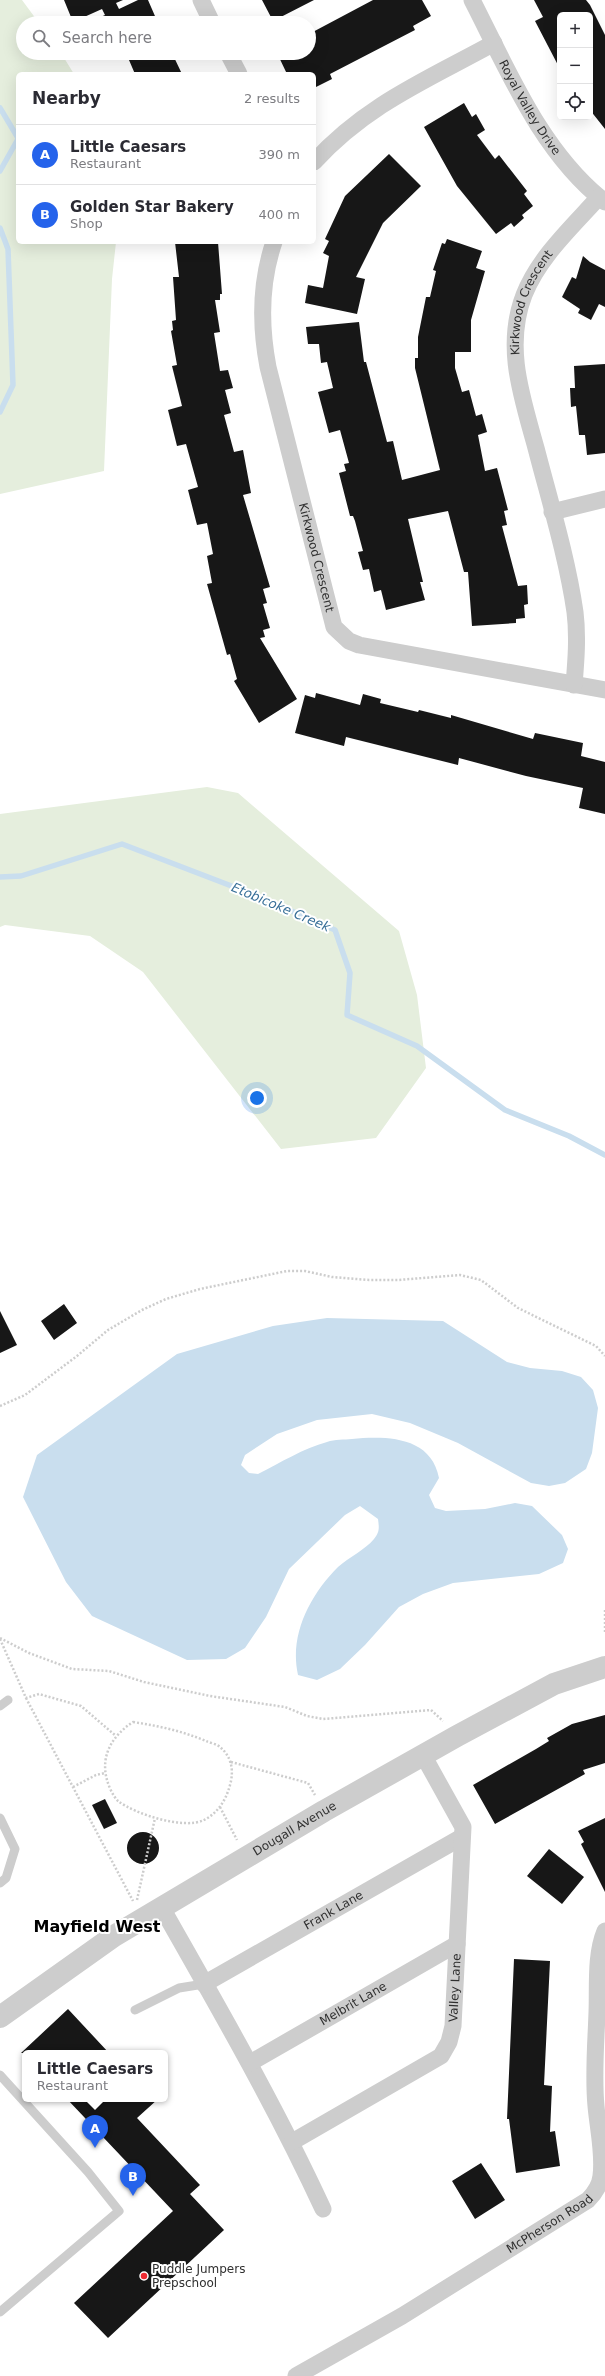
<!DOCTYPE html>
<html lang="en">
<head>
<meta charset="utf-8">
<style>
	body { margin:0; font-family:"DejaVu Sans",sans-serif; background:#f2f2f3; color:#2b2b33 }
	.controls { position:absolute; right:12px; top:12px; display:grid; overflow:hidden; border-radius:6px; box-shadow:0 4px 16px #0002 }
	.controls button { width:36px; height:36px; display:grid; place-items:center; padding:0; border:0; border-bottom:1px solid #e1e1e2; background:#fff; color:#2b2b33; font:20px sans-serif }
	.you { position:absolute; left:257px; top:1098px; width:14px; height:14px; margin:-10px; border:3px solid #fff; border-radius:50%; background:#1a73e8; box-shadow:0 0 0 6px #1a73e833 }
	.badge { display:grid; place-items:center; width:26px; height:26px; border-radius:50%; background:#2563eb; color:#fff; font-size:13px; font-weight:700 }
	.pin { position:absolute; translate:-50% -33px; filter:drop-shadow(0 1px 2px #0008) }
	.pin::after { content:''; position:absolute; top:21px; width:14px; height:12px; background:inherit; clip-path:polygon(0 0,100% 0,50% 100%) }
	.popup { position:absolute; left:22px; top:2050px; width:146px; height:52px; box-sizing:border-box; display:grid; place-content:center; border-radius:6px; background:#fff; filter:drop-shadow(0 1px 3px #0005); font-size:13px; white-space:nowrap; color:#7c7c81 }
	.popup b { font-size:15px; color:#2b2b33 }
	.popup::after { content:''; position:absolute; left:50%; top:100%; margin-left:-8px; border:8px solid transparent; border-top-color:#fff }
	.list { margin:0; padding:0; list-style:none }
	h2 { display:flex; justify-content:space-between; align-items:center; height:52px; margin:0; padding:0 16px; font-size:17px }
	h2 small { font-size:13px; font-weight:400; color:#7c7c81 }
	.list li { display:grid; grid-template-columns:26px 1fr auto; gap:12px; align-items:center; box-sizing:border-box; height:60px; padding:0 16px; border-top:1px solid #e1e1e2 }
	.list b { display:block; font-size:15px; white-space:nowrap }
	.list p { margin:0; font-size:13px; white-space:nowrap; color:#7c7c81 }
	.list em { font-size:13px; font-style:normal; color:#7c7c81 }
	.icon { flex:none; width:22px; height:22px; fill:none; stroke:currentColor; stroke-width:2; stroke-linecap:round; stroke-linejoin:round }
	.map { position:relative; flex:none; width:605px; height:2376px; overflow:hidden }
	.search { position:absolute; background:#fff; box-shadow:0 4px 16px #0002; left:16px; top:16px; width:300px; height:44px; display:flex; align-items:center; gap:10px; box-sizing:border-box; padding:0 14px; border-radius:22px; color:#7c7c81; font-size:15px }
	.panel { position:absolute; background:#fff; box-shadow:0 4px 16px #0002; left:16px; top:72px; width:300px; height:172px; border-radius:6px }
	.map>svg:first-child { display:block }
	.green { fill:#e5eedd }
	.water { fill:#c9deee }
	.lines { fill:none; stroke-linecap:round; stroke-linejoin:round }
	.stream { stroke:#c9deee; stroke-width:5.5 }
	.building { fill:#171717 }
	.path { stroke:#cdcdcd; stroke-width:2.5; stroke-dasharray:2 2; stroke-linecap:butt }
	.service { stroke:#cdcdcd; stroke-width:9 }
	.minor { stroke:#cdcdcd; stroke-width:17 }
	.tertiary { stroke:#cdcdcd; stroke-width:22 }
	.poi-dot { fill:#f02931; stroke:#fff; stroke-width:1.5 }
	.labels { text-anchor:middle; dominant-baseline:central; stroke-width:4; stroke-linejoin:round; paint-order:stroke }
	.street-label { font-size:12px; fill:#303030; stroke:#fff }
	.poi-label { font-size:12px; fill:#303030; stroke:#fff; text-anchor:start }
	.water-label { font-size:13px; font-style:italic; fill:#386f98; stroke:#fff }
	.district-label { font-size:16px; font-weight:bold; fill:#000; stroke:#fff }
</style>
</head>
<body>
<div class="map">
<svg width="605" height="2376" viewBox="0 0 605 2376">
	<rect width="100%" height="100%" fill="#fff"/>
	<path class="green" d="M0,0h22l17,23h-16v30h38l13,21h-56v168h98l-4,37 -8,192 -104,23z
		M207,787l31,6 161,138 18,64 9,73 -50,70 -95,11 -138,-177 -53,-36 -85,-11 -5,2v-113z"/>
	<path class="water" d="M327,1318l116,3 64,41 23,6 32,3 19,6 12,13 5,18 -6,45 -6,16 -21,14 -16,3 -18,-3 -73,-40 -48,-20 -38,-9 -55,6 -40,14 -32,21 -4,10 8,8 9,1c22,-11 46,-26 69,-32 8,-3 17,-2 25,-3 34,-3 79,-3 87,39l-10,17 6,13 11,3 39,-2 30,-6 17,3 30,29 6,14 -5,14 -24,11 -86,9 -30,11 -24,13 -34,38 -25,24 -23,11 -19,-5c-9,-40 12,-80 40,-108 11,-10 27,-17 36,-28 6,-7 5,-12 4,-20l-18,-13 -15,9 -56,54 -23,48 -21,31 -19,11 -39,1 -95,-44 -26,-34 -43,-85 14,-42 140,-101 96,-28z"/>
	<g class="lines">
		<path class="stream" d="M0,108l18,30
			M0,171l18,-32
			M0,228l8,21 5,136 -13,27
			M0,877l21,-1 101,-32 133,51 80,35 15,43 -3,42 70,31 88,64 64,26 36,19"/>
	</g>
	<path class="building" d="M64,0h59l-7,3 3,6 19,-9h10l10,23h-71l18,-8 -3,-6 -29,13z
		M262,0h52l-41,21z
		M373,0h49l9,16 -18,10 2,4 -85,44 2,5 -18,9v-14h-27l-10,-21h32v-19z
		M534,0h52l4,5 15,30v94l-15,-19v-95h-30v54l-25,-48 8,-4z
		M126,53h46l10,21h-47z
		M464,103l8,14 4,-3 9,16 -8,5 18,24 4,-4 28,36 -3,3 9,12 -11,9 2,3 -10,9 -3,-4 -15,11 -39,-48 -33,-59z
		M389,154l32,32 -38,37 -27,54 9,2 -8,35 -52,-11 3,-18 15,3 6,-32 -6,-3 6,-12 -4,-2 20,-43z
		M447,239l35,12 -6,17 9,3 -14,49v32h-16v16l7,24 7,-2 7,26 6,-2 5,18 -9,3 7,36 12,-3 11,42 -4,1 3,14 -5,1 16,60 9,-1 1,19 -4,1 1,13 -9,1v4l-44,3 -4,-54h-4l-16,-61 -40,8 15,63h-3l5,18 -39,10 -5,-20 -7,2 -5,-23 -6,1 -5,-18 5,-1 -8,-30 -2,-5h-3l-11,-43 7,-2 -2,-7 5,-1 -9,-33 -11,3 -11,-41 15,-4 -6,-26 -6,1 -2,-19h-11l-2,-17 53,-5 5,40h2l21,80 6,-1 9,39 38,-10 -25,-102v-10h3v-21l8,-40h4l6,-26 -3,-1 9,-27 3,1z
		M175,242h43l4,52h-2v6h-5l5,32 -6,1 6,38 8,-1 5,18 -8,2 6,23 -7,2 10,37 9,-2 8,43 -8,2 27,92 -7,2 4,14 -4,1 7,24 -7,2 2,7 -5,1 37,61 -38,24 -25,-42 3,-2 -7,-25 -3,1 -20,-71 5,-1 -5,-27 6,-2 -6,-31 -10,2 -9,-35 10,-3 -12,-43 -9,2 -9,-36 14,-4 -10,-40 5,-1 -6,-34 2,-1 -1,-9 4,-1 -3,-43h6z
		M583,256l7,6 15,8v37l-6,-3 -8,16 -13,-7 2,-4 -18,-12 10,-20 4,2z
		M605,364v89l-18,2 -2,-20h-6l-3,-29 -5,1 -1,-19h5l-1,-22z
		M316,693l44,12 3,-11 18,5 -1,4 38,9 1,-2 32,8v-3l82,24 2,-6 48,10 -2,13 24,6v52l-26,-6 4,-20 -57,-12 -67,-18 -1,7 -112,-28 -2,9 -49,-13 10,-38 10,3z
		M64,1304l13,19 -23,17 -13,-19z
		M0,1311l17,34 -17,8z
		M605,1715v48l-22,7 2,4 -90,50 -22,-39 63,-36 13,-8 -2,-3 25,-14z
		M105,1799l12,24 -13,6 -12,-24z
		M605,1818v74l-24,-48 3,-2 -6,-11z
		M127 1848a16 16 0 1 1 32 0a16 16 0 1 1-32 0Z
		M549,1849l35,28 -22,27 -35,-28z
		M514,1959l36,2 -6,124 8,1 -2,46 5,-1 5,35 -44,7 -7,-54h-2z
		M68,2009l41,44h-88z
		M67,2099h91l-21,19 63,67 -10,9 34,36 -116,108 -34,-35 99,-92z
		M481,2163l24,37 -30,19 -23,-38z"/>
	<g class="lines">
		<path class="path" d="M0,1406l25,-11 52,-39 31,-26 34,-20 24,-11 34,-10 87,-18h18l27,6 37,3h29l62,-5 21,5 37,28 78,38 9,10
			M605,1610v22
			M0,1638l29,15 43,16 37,2 35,11 66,14 75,11 22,9 16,3 108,-9 12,11
			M0,1639l26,59 13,-4 42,12 35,30
			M26,1698l107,203
			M133,1722c26,4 49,9 73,19 4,2 11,3 14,6 12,10 14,24 10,38 -4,15 -12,28 -26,35 -20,10 -69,-6 -86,-19 -5,-5 -9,-14 -11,-21 -7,-25 6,-45 26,-58z
			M231,1762l77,21 7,12
			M73,1787l23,-12 9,-2
			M220,1807l17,33
			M137,1900l18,-82"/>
		<path class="service" d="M0,1706l8,-6
			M0,1818l15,31 -9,29 -6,5
			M135,2010l44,-22 25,-4
			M0,2075l88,97 31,39 -119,101"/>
		<g class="minor">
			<path d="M201,0l11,23"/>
			<path id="s1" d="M472,0c36,70 69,152 133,202"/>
			<path d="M228,53l11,21"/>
			<path d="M314,162c53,-58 113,-82 180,-119"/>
			<path id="s2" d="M274,242c-14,41 -14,83 -6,125l66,260 15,14 10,4 246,45"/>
			<path d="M552,512l53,-13"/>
			<path id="s3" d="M574,685c2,-24 4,-49 1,-73 -8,-55 -25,-110 -39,-164 -14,-51 -32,-101 -12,-153 15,-38 48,-68 75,-98"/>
			<path d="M162,1908c56,99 113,197 161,301"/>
			<path id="s4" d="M204,1984l258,-147"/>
			<path id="s5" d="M250,2063l207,-119"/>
			<path id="s6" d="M292,2142l149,-86 8,-14 4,-16 10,-199 -40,-72"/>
			<path id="s7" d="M296,2376l106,-60 186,-116c7,-7 12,-15 13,-24 3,-22 -3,-47 -5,-70 -3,-31 0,-63 1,-94 1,-26 -2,-57 8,-81"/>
		</g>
		<path class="tertiary" id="s8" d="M0,2017l114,-81 210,-125 133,-75 97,-52 51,-17"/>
	</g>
	<circle class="poi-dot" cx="144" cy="2276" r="4"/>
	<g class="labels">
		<g class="street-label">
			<text stroke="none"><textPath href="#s1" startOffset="122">Royal Valley Drive</textPath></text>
			<text stroke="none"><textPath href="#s3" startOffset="393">Kirkwood Crescent</textPath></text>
			<text stroke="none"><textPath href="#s2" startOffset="323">Kirkwood Crescent</textPath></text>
			<text stroke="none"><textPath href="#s8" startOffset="350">Dougall Avenue</textPath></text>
			<text stroke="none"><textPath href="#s4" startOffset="149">Frank Lane</textPath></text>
			<text stroke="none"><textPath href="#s6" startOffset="243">Valley Lane</textPath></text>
			<text stroke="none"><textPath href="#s5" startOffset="119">Melbrit Lane</textPath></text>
			<text stroke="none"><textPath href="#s7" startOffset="296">McPherson Road</textPath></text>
		</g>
		<g class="poi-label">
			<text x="152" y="2269">Puddle Jumpers<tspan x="152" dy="14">Prepschool</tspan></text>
		</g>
		<g class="water-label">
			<text transform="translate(281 907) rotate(23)">Etobicoke Creek</text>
		</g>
		<g class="district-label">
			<text x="97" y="1926">Mayfield West</text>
		</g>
	</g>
</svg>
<div class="controls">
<button>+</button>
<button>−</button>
<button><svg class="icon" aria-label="locate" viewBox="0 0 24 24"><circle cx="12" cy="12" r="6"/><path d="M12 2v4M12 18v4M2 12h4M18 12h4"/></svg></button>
</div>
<div class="you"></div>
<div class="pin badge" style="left:95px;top:2148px">A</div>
<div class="popup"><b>Little Caesars</b>Restaurant</div>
<div class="pin badge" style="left:133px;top:2196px">B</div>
<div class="search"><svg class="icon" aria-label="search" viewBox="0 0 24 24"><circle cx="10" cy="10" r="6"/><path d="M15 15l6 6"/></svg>Search here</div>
<section class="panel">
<h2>Nearby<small>2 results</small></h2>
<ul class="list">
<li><span class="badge">A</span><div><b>Little Caesars</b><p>Restaurant</p></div><em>390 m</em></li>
<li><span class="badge">B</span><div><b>Golden Star Bakery</b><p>Shop</p></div><em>400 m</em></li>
</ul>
</section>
</div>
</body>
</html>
